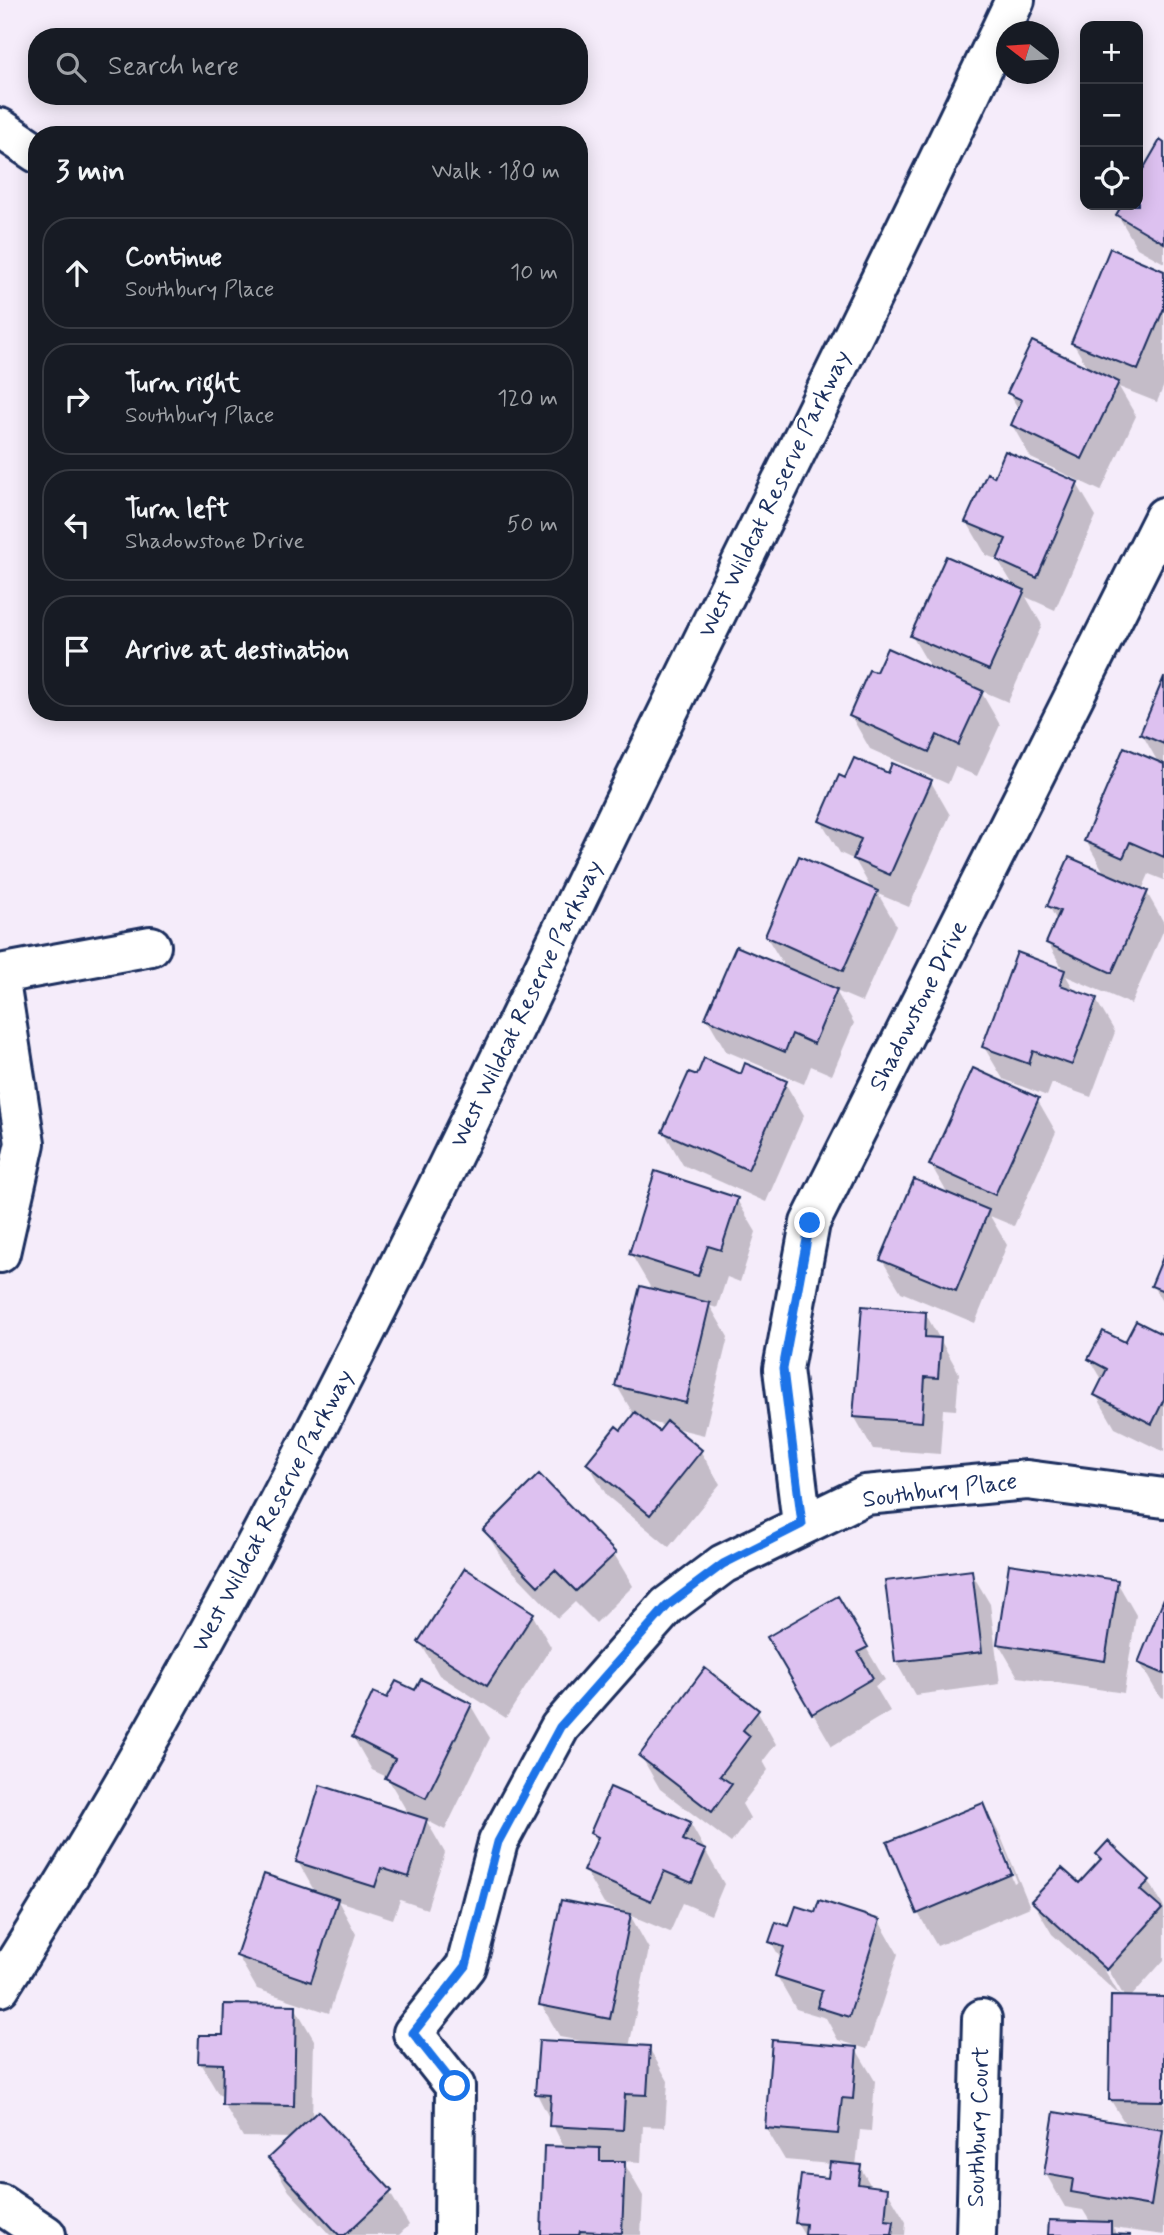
<!DOCTYPE html>
<html lang="en">
<head>
<meta charset="utf-8">
<style>
	body { margin:0; font-family:Mynerve,sans-serif; background:#20242c; color:#f1f3f6 }
	.controls { position:absolute; right:21px; top:21px; display:grid; overflow:hidden; border-radius:14px; box-shadow:0 4px 18px #0003 }
	.controls button { width:63px; height:63px; display:grid; place-items:center; padding:0; border:0; border-bottom:2px solid #363941; background:#171b24; color:#f1f3f6; font:35px sans-serif }
	.compass { position:absolute; left:996px; top:21px; width:63px; height:63px; border-radius:50%; background:#171b24; box-shadow:0 4px 18px #0003; rotate:287deg }
	.stop { position:absolute; width:21px; height:21px; margin:-16px; border:5px solid #1a73e8; border-radius:50%; background:#fff }
	.stop.end { background:#1a73e8; border-color:#fff; box-shadow:0 2px 7px #0008 }
	.list { margin:0; padding:0; list-style:none }
	h2 { display:flex; justify-content:space-between; align-items:center; height:91px; margin:0; padding:0 28px; font-size:30px }
	h2 small { font-size:23px; font-weight:400; color:#9ea1a6 }
	.list li { display:grid; grid-template-columns:46px 1fr auto; gap:21px; align-items:center; box-sizing:border-box; height:112px; margin:0 14px 14px; padding:0 14px; border:2px solid #363941; border-radius:28px }
	.list b { display:block; font-size:26px; white-space:nowrap }
	.list p { margin:0; font-size:23px; white-space:nowrap; color:#9ea1a6 }
	.list em { font-size:23px; font-style:normal; color:#9ea1a6 }
	.icon { flex:none; width:38px; height:38px; fill:none; stroke:currentColor; stroke-width:2; stroke-linecap:round; stroke-linejoin:round }
	.map { position:relative; flex:none; width:1164px; height:2235px; overflow:hidden }
	.search { position:absolute; background:#171b24; box-shadow:0 4px 18px #0003; left:28px; top:28px; width:560px; height:77px; display:flex; align-items:center; gap:18px; box-sizing:border-box; padding:0 24px; border-radius:28px; color:#9ea1a6; font-size:26px }
	.panel { position:absolute; background:#171b24; box-shadow:0 4px 18px #0003; left:28px; top:126px; width:560px; height:595px; border-radius:28px }
	.map>svg:first-child { display:block }
	.shadow { fill:#0003; fill-rule:evenodd }
	.building { fill:#ddc1f0; stroke:#1b2f5e; stroke-width:2 }
	.lines { fill:none; stroke-linecap:round; stroke-linejoin:round }
	.street-casing { stroke:#1b2f5e; stroke-width:44 }
	.secondary-casing { stroke:#1b2f5e; stroke-width:44 }
	.street { stroke:#fff; stroke-width:38 }
	.secondary { stroke:#fff; stroke-width:38 }
	.route { stroke:#1a73e8; stroke-width:9 }
	.labels { text-anchor:middle; dominant-baseline:central; stroke-width:6; stroke-linejoin:round; paint-order:stroke }
	.street-label { font-size:24px; fill:#1b2f5e; stroke:#fff }
</style>
</head>
<body>
<div class="map">
<svg width="1164" height="2235" viewBox="0 0 1164 2235">
	<rect width="100%" height="100%" fill="#f5ecfa"/>
	<filter id="ink" filterUnits="userSpaceOnUse"><feTurbulence type="fractalNoise" baseFrequency=".0143" numOctaves="2"/><feDisplacementMap in="SourceGraphic" scale="14" xChannelSelector="R" yChannelSelector="G"/><feConvolveMatrix kernelMatrix="1 2 1 2 8 2 1 2 1" color-interpolation-filters="sRGB"/></filter>
	<g filter="url(#ink)">
		<path class="shadow" d="M1160,142l4,3v118l-27,-15 -19,-33 6,-10h14v-23z
			M1164,273v112l-7,17 -38,-15 17,29 -35,75 -70,-33 -19,-33 7,-15 -10,-17 80,-23 -16,-27z
			M994,479l83,5 19,32 -41,94 -29,-13 16,28 -34,77 -28,-12 20,35 -23,51 -22,-9 -7,17 -78,-35 -19,-33 26,-42 55,-4 -20,-34 103,-48 -17,-28 -12,-5 -19,-33z
			M1164,682v198l-15,-6 -7,16 5,3 17,30v6l-33,75 -65,-28 10,17 20,7 19,32 -24,65 -39,-14 -5,13 -44,-17 -19,-32 80,-76 -16,-28 9,-22 -8,-15 56,-32 -19,-33 73,-77 -17,-30z
			M889,775l42,7 19,33 -41,92 -31,-13 18,31 -34,77 -26,-11 18,32 -22,52 -21,-9 -7,18 -78,-33 -19,-33 79,-49 -20,-33 106,-46 -17,-30 -15,-7 -19,-32 25,-41z
			M742,1076l43,7 19,32 -38,87 -83,-37 -19,-33 34,-55z
			M1037,1099l19,33 -42,94 -24,-10 17,29 -32,78 -74,-31 -19,-32 67,-64 -18,-31z
			M737,1200l19,32 -16,50 -13,-5 -10,31 -7,-2 18,31 -24,98 -33,-8 30,25 19,32 -51,63 -62,-51 -19,-33 46,-48 -17,-29 35,-96 -21,-36zM643,1420l23,6 -6,8z
			M1164,1259v46l-11,-19z
			M925,1313l34,60 -3,37 -13,-1 -3,45 -67,-5 -19,-33z
			M1164,1337v115l-49,-24 -19,-33 7,-14 -13,-22 36,-14z
			M485,1530l129,24 19,32 -37,37 -21,-21 -17,16 -54,-56z
			M971,1572l19,32 10,80 -85,11 -19,-33 -10,-80z
			M1117,1582l19,33 -12,78 -106,-16 -19,-33z
			M837,1598l48,82 -10,6 15,25 -58,35 -63,-108z
			M1164,1603v95l-5,-2 -19,-33z
			M532,1614l19,33 -45,71 -67,-43 -19,-33z
			M416,1693l55,13 19,32 -45,92 -19,-10 19,33 -18,56 -27,-9 -7,19 -55,-18 18,33 -27,79 -72,-24 -19,-33 78,-62 -18,-32 111,-47 -22,-38 -15,-7 -19,-33 35,-36z
			M757,1711l19,33 -13,17 5,9 -26,34 8,14 -19,25 -71,-54 -19,-33z
			M983,1805l18,32 29,70 -93,39 -19,-33zM995,1837h4l18,44 -3,2z
			M690,1823l34,61 -13,31 -28,-12 -13,29 -40,-17 19,34 -20,98 20,1 19,33 -3,46 -22,-1 -2,36 -18,-1 20,35 -2,39h-98l22,-86 -28,-55 49,-52 -26,-5 -19,-33 84,-91 -21,-9 -19,-33 12,-28 -5,-10z
			M1098,1854l51,27 15,27v52l-34,38h34v237l-51,-7 4,7h-67l41,-12 -8,-13 -18,-3 -19,-33 80,-49 -16,-26 15,-101 -21,-36 -3,2 19,32 -68,-62 -19,-32 46,-16 23,-25z
			M816,1914l63,7 19,33 -31,95 -29,-9 -12,-22 -30,-9 -19,-33 5,-15 -11,-19zM801,1982l30,10 -1,4 -29,-10z
			M295,2007l19,33 -2,79 78,74 19,32 -10,10h-69l-41,-44 -19,-33 22,-20 -49,-1 -19,-33v-8l-5,-1 -19,-32 25,-26z
			M856,2049l19,32 -4,50 -11,-1 -4,36 4,1 12,21 15,2 19,32 -1,13h-101l-7,-12 32,-43 2,-16 -46,-4 -19,-32z"/>
		<path class="building" d="M1160,140l4,3v100l-48,-28 6,-10h16v-27z
			M1110,248l54,23v37l-26,62 -67,-27z
			M1032,341l87,41 -37,77 -71,-34 11,-25 -15,-7z
			M1005,451l73,31 -41,96 -40,-18 9,-21 -41,-17 22,-49 7,4z
			M946,556l79,34 -36,80 -79,-34z
			M887,648l96,43 -25,54 -21,-10 -8,17 -80,-36 20,-46 7,2z
			M1164,677v67l-24,-10z
			M1124,747l40,17v93l-34,-15 -7,16 -39,-17z
			M854,758l34,15 4,-10 40,17 -42,95 -37,-16 8,-20 -42,-18 20,-46 6,3z
			M799,856l79,35 -35,80 -78,-35z
			M1069,857l79,34 -36,82 -66,-30 14,-32 -13,-5z
			M736,946l101,43 -23,55 -22,-10 -7,18 -80,-34z
			M1017,952l48,18 -5,15 37,13 -25,67 -39,-14 -4,13 -47,-17z
			M704,1058l37,16 4,-11 42,18 -39,89 -86,-38 27,-60 8,3z
			M973,1068l66,30 -44,97 -66,-30z
			M655,1171l83,27 -17,52 -13,-4 -10,30 -69,-22z
			M914,1179l75,31 -33,81 -76,-31z
			M1164,1255v36l-13,-5z
			M640,1286l70,17 -24,100 -71,-17z
			M862,1306l64,6 -1,25 16,1 -3,40 -13,-1 -3,45 -69,-5z
			M1136,1321l28,14v64l-12,25 -58,-29 13,-26 -19,-10 15,-28 22,11z
			M635,1412l24,19 8,-10 35,29 -52,65 -64,-52 30,-37 5,4z
			M539,1474l77,79 -40,38 -21,-21 -17,16 -55,-56z
			M1009,1564l109,16 -13,81 -108,-17z
			M465,1568l69,45 -47,73 -69,-44z
			M972,1570l10,82 -87,10 -10,-81z
			M838,1596l30,51 -10,5 15,26 -61,36 -45,-77z
			M1164,1598v76l-26,-11z
			M705,1668l54,42 -16,20 7,6 -30,40 12,8 -20,28 -73,-56z
			M421,1679l51,25 -46,94 -41,-20 10,-19 -43,-22 21,-45 14,6 9,-17 19,9z
			M320,1785l107,34 -18,58 -28,-9 -6,19 -79,-25z
			M610,1787l81,35 -8,18 23,10 -14,33 -28,-12 -13,30 -68,-30 15,-34 -8,-4z
			M983,1803l29,71 -95,40 -30,-72z
			M1108,1841l42,39 -10,10 22,19 -55,61 -76,-69 31,-33 17,15 22,-24 -5,-5z
			M264,1874l74,25 -27,83 -75,-26z
			M561,1900l70,14 -21,105 -71,-14z
			M819,1900l61,20 -31,97 -32,-10 5,-16 -47,-15 9,-29 -15,-5 7,-20 13,4 7,-20 19,6z
			M1111,1996l53,1v104l-55,-1z
			M224,2004l72,1 -2,101 -72,-1 1,-41 -25,-1 1,-28h24z
			M539,2040l111,6 -3,49 -22,-1 -2,36 -74,-4 2,-31 -16,-1z
			M772,2040l85,7 -4,52 -11,-1 -4,36 -73,-6z
			M318,2111l74,80 -47,44h-6l-71,-77z
			M1054,2112l109,18 -12,76 -80,-14 2,-13 -29,-5z
			M544,2146l56,2v13h25l-3,72 -42,-2 -1,4h-38z
			M830,2162l31,3 -3,19 30,4 -3,32 9,1 -2,14h-87l1,-11 -11,-1 6,-48 27,3z
			M1049,2220l62,2v12l20,1h-83z"/>
		<g class="lines">
			<g class="street-casing">
				<path id="street" d="M0,128l37,25
					M0,974l151,-28
					M0,981l25,162 -25,110
					M802,1524l-19,-155 27,-146 354,-706
					M0,2204l46,31
					M454,2235l1,-149 -42,-53 53,-67 32,-124 62,-115 107,-121 56,-42 142,-69 162,-15 137,18
					M976,2235l6,-216"/>
			</g>
			<g class="secondary-casing">
				<path id="secondary" d="M0,1987c234,-367 418,-759 607,-1150 135,-279 276,-556 408,-837"/>
			</g>
			<use href="#street" class="street"/>
			<use href="#secondary" class="secondary"/>
		</g>
	</g>
	<g class="lines" filter="url(#ink)">
		<path class="route" d="M455,2086l-42,-53 53,-67 32,-124 62,-115 107,-121 56,-42 79,-40 -19,-155 27,-146"/>
	</g>
	<g class="labels">
		<g class="street-label">
			<text transform="translate(775 494) rotate(-64)">West Wildcat Reserve Parkway</text>
			<text transform="translate(527 1004) rotate(-64)">West Wildcat Reserve Parkway</text>
			<text transform="translate(919 1006) rotate(-63)">Shadowstone Drive</text>
			<text transform="translate(940 1491) rotate(-7)">Southbury Place</text>
			<text transform="translate(273 1511) rotate(-62)">West Wildcat Reserve Parkway</text>
			<text transform="translate(979 2127) rotate(-88)">Southbury Court</text>
		</g>
	</g>
</svg>
<div class="controls">
<button>+</button>
<button>−</button>
<button><svg class="icon" aria-label="locate" viewBox="0 0 24 24"><circle cx="12" cy="12" r="6"/><path d="M12 2v4M12 18v4M2 12h4M18 12h4"/></svg></button>
</div>
<svg class="compass" viewBox="-18 -18 36 36"><path d="M0-13l5 13h-10z" fill="#e53935"/><path d="M0 13l5-13h-10z" fill="#9ea1a6"/></svg>
<div class="stop" style="left:455px;top:2086px"></div>
<div class="stop end" style="left:810px;top:1223px"></div>
<div class="search"><svg class="icon" aria-label="search" viewBox="0 0 24 24"><circle cx="10" cy="10" r="6"/><path d="M15 15l6 6"/></svg>Search here</div>
<section class="panel">
<h2>3 min<small>Walk · 180 m</small></h2>
<ul class="list">
<li><svg class="icon" aria-label="ahead" viewBox="0 0 24 24"><path d="M12 20V5M6 11l6-6 6 6"/></svg><div><b>Continue</b><p>Southbury Place</p></div><em>10 m</em></li>
<li><svg class="icon" aria-label="right" viewBox="0 0 24 24"><path d="M7 20v-9h11M14 6l5 5-5 5"/></svg><div><b>Turn right</b><p>Southbury Place</p></div><em>120 m</em></li>
<li><svg class="icon" aria-label="left" viewBox="0 0 24 24"><path d="M17 20v-9H6M10 6l-5 5 5 5"/></svg><div><b>Turn left</b><p>Shadowstone Drive</p></div><em>50 m</em></li>
<li><svg class="icon" aria-label="arrive" viewBox="0 0 24 24"><path d="M6 21V4h12l-3 4 3 4H6"/></svg><div><b>Arrive at destination</b></div></li>
</ul>
</section>
</div>
</body>
</html>
